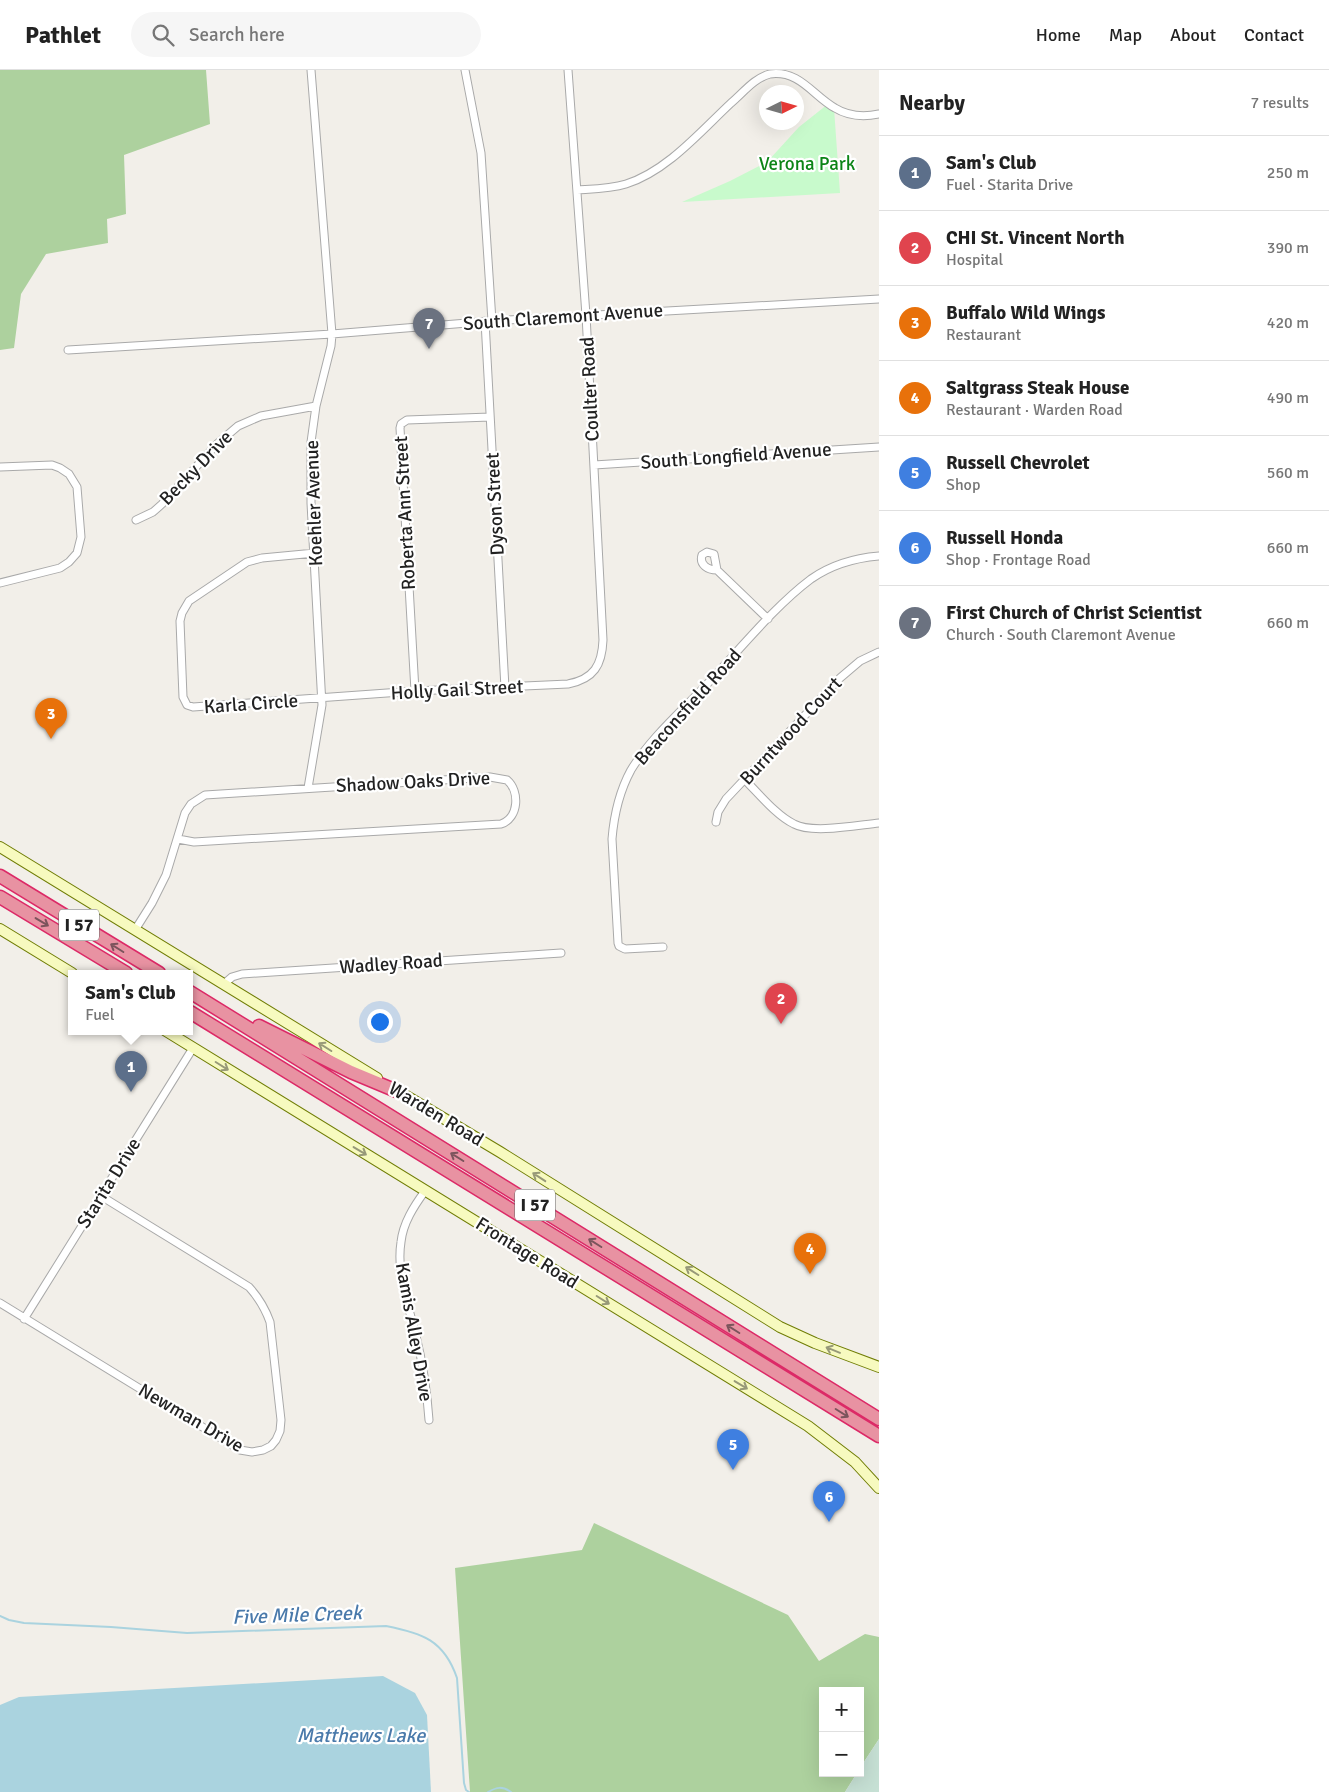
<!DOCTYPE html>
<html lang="en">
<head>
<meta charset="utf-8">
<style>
	body { margin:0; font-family:Signika,sans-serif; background:#f6f6f6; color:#222 }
	.controls { position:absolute; right:15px; bottom:15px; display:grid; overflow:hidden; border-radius:0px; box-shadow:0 5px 20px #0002 }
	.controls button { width:45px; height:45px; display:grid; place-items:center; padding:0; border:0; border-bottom:1px solid #e0e0e0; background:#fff; color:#222; font:25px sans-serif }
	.compass { position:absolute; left:759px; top:15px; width:45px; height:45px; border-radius:50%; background:#fff; box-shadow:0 5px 20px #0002; rotate:85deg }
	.you { position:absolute; left:379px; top:951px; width:18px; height:18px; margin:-12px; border:4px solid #fff; border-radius:50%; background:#1a73e8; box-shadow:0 0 0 8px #1a73e833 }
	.badge { display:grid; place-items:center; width:32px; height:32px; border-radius:50%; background:#1a73e8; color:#fff; font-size:16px; font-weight:700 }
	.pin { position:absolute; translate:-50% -41px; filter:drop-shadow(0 1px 2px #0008) }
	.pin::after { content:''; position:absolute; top:26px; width:18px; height:15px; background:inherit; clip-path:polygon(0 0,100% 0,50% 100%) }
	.popup { position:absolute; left:68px; top:900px; width:125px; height:65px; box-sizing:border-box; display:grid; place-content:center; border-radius:0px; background:#fff; filter:drop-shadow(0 1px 4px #0005); font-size:16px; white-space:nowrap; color:#767676 }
	.popup b { font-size:19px; color:#222 }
	.popup::after { content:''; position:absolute; left:50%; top:100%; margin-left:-10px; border:10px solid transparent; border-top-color:#fff }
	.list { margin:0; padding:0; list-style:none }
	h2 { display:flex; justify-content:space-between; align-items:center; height:65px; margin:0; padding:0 20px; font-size:21px }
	h2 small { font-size:16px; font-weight:400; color:#767676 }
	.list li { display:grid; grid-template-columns:32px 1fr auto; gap:15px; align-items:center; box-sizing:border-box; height:75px; padding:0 20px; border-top:1px solid #e0e0e0 }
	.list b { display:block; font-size:19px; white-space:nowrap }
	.list p { margin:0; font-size:16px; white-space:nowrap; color:#767676 }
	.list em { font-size:16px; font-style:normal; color:#767676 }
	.icon { flex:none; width:28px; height:28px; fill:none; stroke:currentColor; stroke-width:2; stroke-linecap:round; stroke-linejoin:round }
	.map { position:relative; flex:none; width:879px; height:1722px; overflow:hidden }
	header { display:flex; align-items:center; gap:30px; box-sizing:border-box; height:70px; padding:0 25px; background:#fff; border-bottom:1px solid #e0e0e0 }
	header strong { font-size:24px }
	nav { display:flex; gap:28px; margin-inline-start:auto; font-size:18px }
	.search { width:350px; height:45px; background:#f6f6f6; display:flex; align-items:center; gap:12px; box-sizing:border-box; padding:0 18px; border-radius:28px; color:#767676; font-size:19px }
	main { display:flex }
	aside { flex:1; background:#fff }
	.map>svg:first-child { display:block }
	.forest { fill:#add19e }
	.wetland { fill:#c6e0d4 }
	.park { fill:#c8facc }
	.water { fill:#aad3df }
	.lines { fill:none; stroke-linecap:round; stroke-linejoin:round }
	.stream { stroke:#aad3df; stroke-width:2 }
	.street-casing { stroke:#a9a9a9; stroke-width:9 }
	.secondary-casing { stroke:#707d05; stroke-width:12 }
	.highway-casing { stroke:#dc2a67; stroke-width:15 }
	.street { stroke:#fff; stroke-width:7 }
	.secondary { stroke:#f7fabf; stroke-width:10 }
	.highway { stroke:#e892a2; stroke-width:12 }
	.oneway { stroke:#7b545c }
	.oneway2 { stroke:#979978 }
	.labels { text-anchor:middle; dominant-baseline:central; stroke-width:4.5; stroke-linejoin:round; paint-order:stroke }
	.shield { fill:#fff; stroke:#646464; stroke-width:1 }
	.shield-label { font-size:18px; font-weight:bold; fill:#222 }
	.park-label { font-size:19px; fill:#0c8416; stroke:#fff }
	.street-label { font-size:19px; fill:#222; stroke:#fff }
	.water-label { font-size:20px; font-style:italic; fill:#4a7aab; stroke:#fff }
</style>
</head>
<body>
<header>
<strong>Pathlet</strong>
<div class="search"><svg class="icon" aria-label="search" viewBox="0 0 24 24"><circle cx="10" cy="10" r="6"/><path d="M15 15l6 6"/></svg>Search here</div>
<nav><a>Home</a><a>Map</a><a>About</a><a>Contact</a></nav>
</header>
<main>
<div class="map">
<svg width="879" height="1722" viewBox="0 0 879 1722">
	<rect width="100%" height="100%" fill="#f2efe9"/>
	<path class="forest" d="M0,0h206l4,54 -86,31 2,59 -19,5 1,24 -62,11 -25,40 -7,54 -14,2z
		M594,1453l194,92 31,46 46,-27 14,3v102l-19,29v-77h-37v82h34l-12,19h-375l-15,-224 127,-18z"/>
	<path class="wetland" d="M879,1669v53h-34l12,-19h3v-5z"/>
	<path class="park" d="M828,34l6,4 6,85 -158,9 48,-21 37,-19 32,-35z"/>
	<path class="water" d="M383,1606l32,17 12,22 4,77h-431v-87l19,-8z"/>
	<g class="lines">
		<path class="stream" d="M0,1546l9,4 15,3 87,4 76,6 199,-7c36,7 58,14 71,52l7,105 2,7 3,2
			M488,1722c9,-5 14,-6 23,0"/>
		<g class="street-casing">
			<path id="street" d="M465,0l16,83 11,168
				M577,120c16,-1 33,-1 49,-6 41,-13 74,-52 105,-81 12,-10 23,-25 39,-29 30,-4 43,22 65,34 13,8 29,9 44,6
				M485,251l20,367
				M68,280l264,-16 160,-13 387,-22
				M594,395l285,-18
				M0,397l52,-2 8,3 9,6 8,13 4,50 -4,16 -8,9 -9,6 -60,15
				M136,450l17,-8 9,-8 55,-60 21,-18 23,-10 55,-10
				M707,482l7,2 3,16c-9,0 -18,-5 -15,-15z
				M315,483l-53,5 -15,4 -58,39 -7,12 -2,8 3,76 4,8 6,2 222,-16 153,-7c26,-5 34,-19 35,-44l-17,-325 -18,-245
				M717,500l51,49
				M415,621l-15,-263 1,-4 6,-4 83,-3
				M745,710c14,14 32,36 49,44 18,10 64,1 85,-1
				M308,718l14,-83 -11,-202v-61l5,-36 15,-60 1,-12 -21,-264
				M716,752l2,-10 8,-13 114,-121 20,-17 19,-9
				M135,860l17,-27 14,-28 19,-62 6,-9 14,-9 285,-18 17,3c13,11 12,38 -6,44l-307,18 -16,-3
				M663,877l-38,2 -6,-3 -1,-3 -6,-104c2,-24 7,-47 19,-69 20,-33 52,-60 78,-88 32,-34 66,-76 102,-103 20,-14 44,-21 68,-23
				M224,914l8,-7 10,-3 319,-21
				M425,1121c-11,15 -22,32 -24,51 -5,31 8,65 15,94 7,28 11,55 13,84
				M0,1233l240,147 12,2 11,-2 8,-4 5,-6 4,-9 1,-11 -11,-98c-5,-14 -11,-24 -21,-35l-148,-91
				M24,1249l169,-271"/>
		</g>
		<g class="secondary-casing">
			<path id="secondary" d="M0,777l377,231
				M0,859l72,44
				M166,961l642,395 47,36 24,26
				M393,1018l107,64 280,175 35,16 64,24"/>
		</g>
		<g class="highway-casing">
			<path id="highway" d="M0,806l159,97
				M0,827l126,76
				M190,922l689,427
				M190,942l689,424
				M259,956l92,46 48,20"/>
		</g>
		<use href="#street" class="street"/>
		<use href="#secondary" class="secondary"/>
		<use href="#highway" class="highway"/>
	</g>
	<defs><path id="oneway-shaft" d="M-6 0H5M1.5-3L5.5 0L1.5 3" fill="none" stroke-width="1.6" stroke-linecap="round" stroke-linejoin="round" transform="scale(1.25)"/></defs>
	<g class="oneway">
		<use href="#oneway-shaft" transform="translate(42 852) rotate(31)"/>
		<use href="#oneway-shaft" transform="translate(117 878) rotate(-148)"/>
		<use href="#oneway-shaft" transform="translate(457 1087) rotate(-148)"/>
		<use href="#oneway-shaft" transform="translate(595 1173) rotate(-148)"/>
		<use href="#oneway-shaft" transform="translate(733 1259) rotate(-148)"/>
		<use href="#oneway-shaft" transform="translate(842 1343) rotate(32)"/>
	</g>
	<g class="oneway2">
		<use href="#oneway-shaft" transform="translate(325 977) rotate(-148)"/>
		<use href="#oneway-shaft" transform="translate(222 996) rotate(32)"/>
		<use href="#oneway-shaft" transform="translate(360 1081) rotate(31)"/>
		<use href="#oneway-shaft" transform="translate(539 1107) rotate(-147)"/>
		<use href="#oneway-shaft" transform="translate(692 1201) rotate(-148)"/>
		<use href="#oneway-shaft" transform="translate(603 1230) rotate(32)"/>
		<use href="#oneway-shaft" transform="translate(833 1280) rotate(-158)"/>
		<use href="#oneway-shaft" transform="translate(741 1315) rotate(31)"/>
	</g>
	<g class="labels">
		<g class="shield">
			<rect x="59" y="839.5" width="40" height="31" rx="4"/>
			<rect x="515" y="1119.5" width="40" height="31" rx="4"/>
		</g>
		<g class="shield-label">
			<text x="79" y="855">I 57</text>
			<text x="535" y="1135">I 57</text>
		</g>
		<g class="park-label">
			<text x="807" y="94">Verona Park</text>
		</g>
		<g class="street-label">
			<text transform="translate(563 247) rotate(-4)">South Claremont Avenue</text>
			<text transform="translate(590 319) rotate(-93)">Coulter Road</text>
			<text transform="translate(736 386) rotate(-4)">South Longfield Avenue</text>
			<text transform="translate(196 398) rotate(-46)">Becky Drive</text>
			<text transform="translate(314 433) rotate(-92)">Koehler Avenue</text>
			<text transform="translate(495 434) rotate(-93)">Dyson Street</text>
			<text transform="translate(405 443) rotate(-93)">Roberta Ann Street</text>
			<text transform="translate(457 620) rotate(-3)">Holly Gail Street</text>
			<text transform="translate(251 634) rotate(-4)">Karla Circle</text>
			<text transform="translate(688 637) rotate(-48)">Beaconsfield Road</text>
			<text transform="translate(791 661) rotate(-47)">Burntwood Court</text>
			<text transform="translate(413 712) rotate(-3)">Shadow Oaks Drive</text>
			<text transform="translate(391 894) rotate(-4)">Wadley Road</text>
			<text transform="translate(436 1044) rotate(31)">Warden Road</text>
			<text transform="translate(109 1113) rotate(-58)">Starita Drive</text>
			<text transform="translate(527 1183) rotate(32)">Frontage Road</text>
			<text transform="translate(414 1262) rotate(80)">Kamis Alley Drive</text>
			<text transform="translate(191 1348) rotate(30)">Newman Drive</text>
		</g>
		<g class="water-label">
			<text transform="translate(297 1545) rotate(-2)">Five Mile Creek</text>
			<text x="361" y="1665">Matthews Lake</text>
		</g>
	</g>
</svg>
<div class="controls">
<button>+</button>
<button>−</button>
</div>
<svg class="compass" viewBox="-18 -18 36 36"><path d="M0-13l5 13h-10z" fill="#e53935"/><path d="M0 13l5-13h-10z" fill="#767676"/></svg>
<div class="you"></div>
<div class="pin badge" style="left:131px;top:1022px;background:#5c6f8a">1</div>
<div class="popup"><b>Sam's Club</b>Fuel</div>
<div class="pin badge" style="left:781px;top:954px;background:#e0444e">2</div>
<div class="pin badge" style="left:51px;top:669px;background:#e8710a">3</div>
<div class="pin badge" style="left:810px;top:1204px;background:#e8710a">4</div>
<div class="pin badge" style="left:733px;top:1400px;background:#3f7fe0">5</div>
<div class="pin badge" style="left:829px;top:1452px;background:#3f7fe0">6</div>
<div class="pin badge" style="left:429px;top:279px;background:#6b7280">7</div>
</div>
<aside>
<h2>Nearby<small>7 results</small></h2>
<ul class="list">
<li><span class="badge" style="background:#5c6f8a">1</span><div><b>Sam's Club</b><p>Fuel · Starita Drive</p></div><em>250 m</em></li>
<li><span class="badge" style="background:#e0444e">2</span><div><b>CHI St. Vincent North</b><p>Hospital</p></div><em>390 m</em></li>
<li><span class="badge" style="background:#e8710a">3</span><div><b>Buffalo Wild Wings</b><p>Restaurant</p></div><em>420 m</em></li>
<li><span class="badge" style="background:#e8710a">4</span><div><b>Saltgrass Steak House</b><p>Restaurant · Warden Road</p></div><em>490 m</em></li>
<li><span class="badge" style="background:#3f7fe0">5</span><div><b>Russell Chevrolet</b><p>Shop</p></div><em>560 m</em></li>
<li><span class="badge" style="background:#3f7fe0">6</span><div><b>Russell Honda</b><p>Shop · Frontage Road</p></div><em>660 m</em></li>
<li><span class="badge" style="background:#6b7280">7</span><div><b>First Church of Christ Scientist</b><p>Church · South Claremont Avenue</p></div><em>660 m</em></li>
</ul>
</aside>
</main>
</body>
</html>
